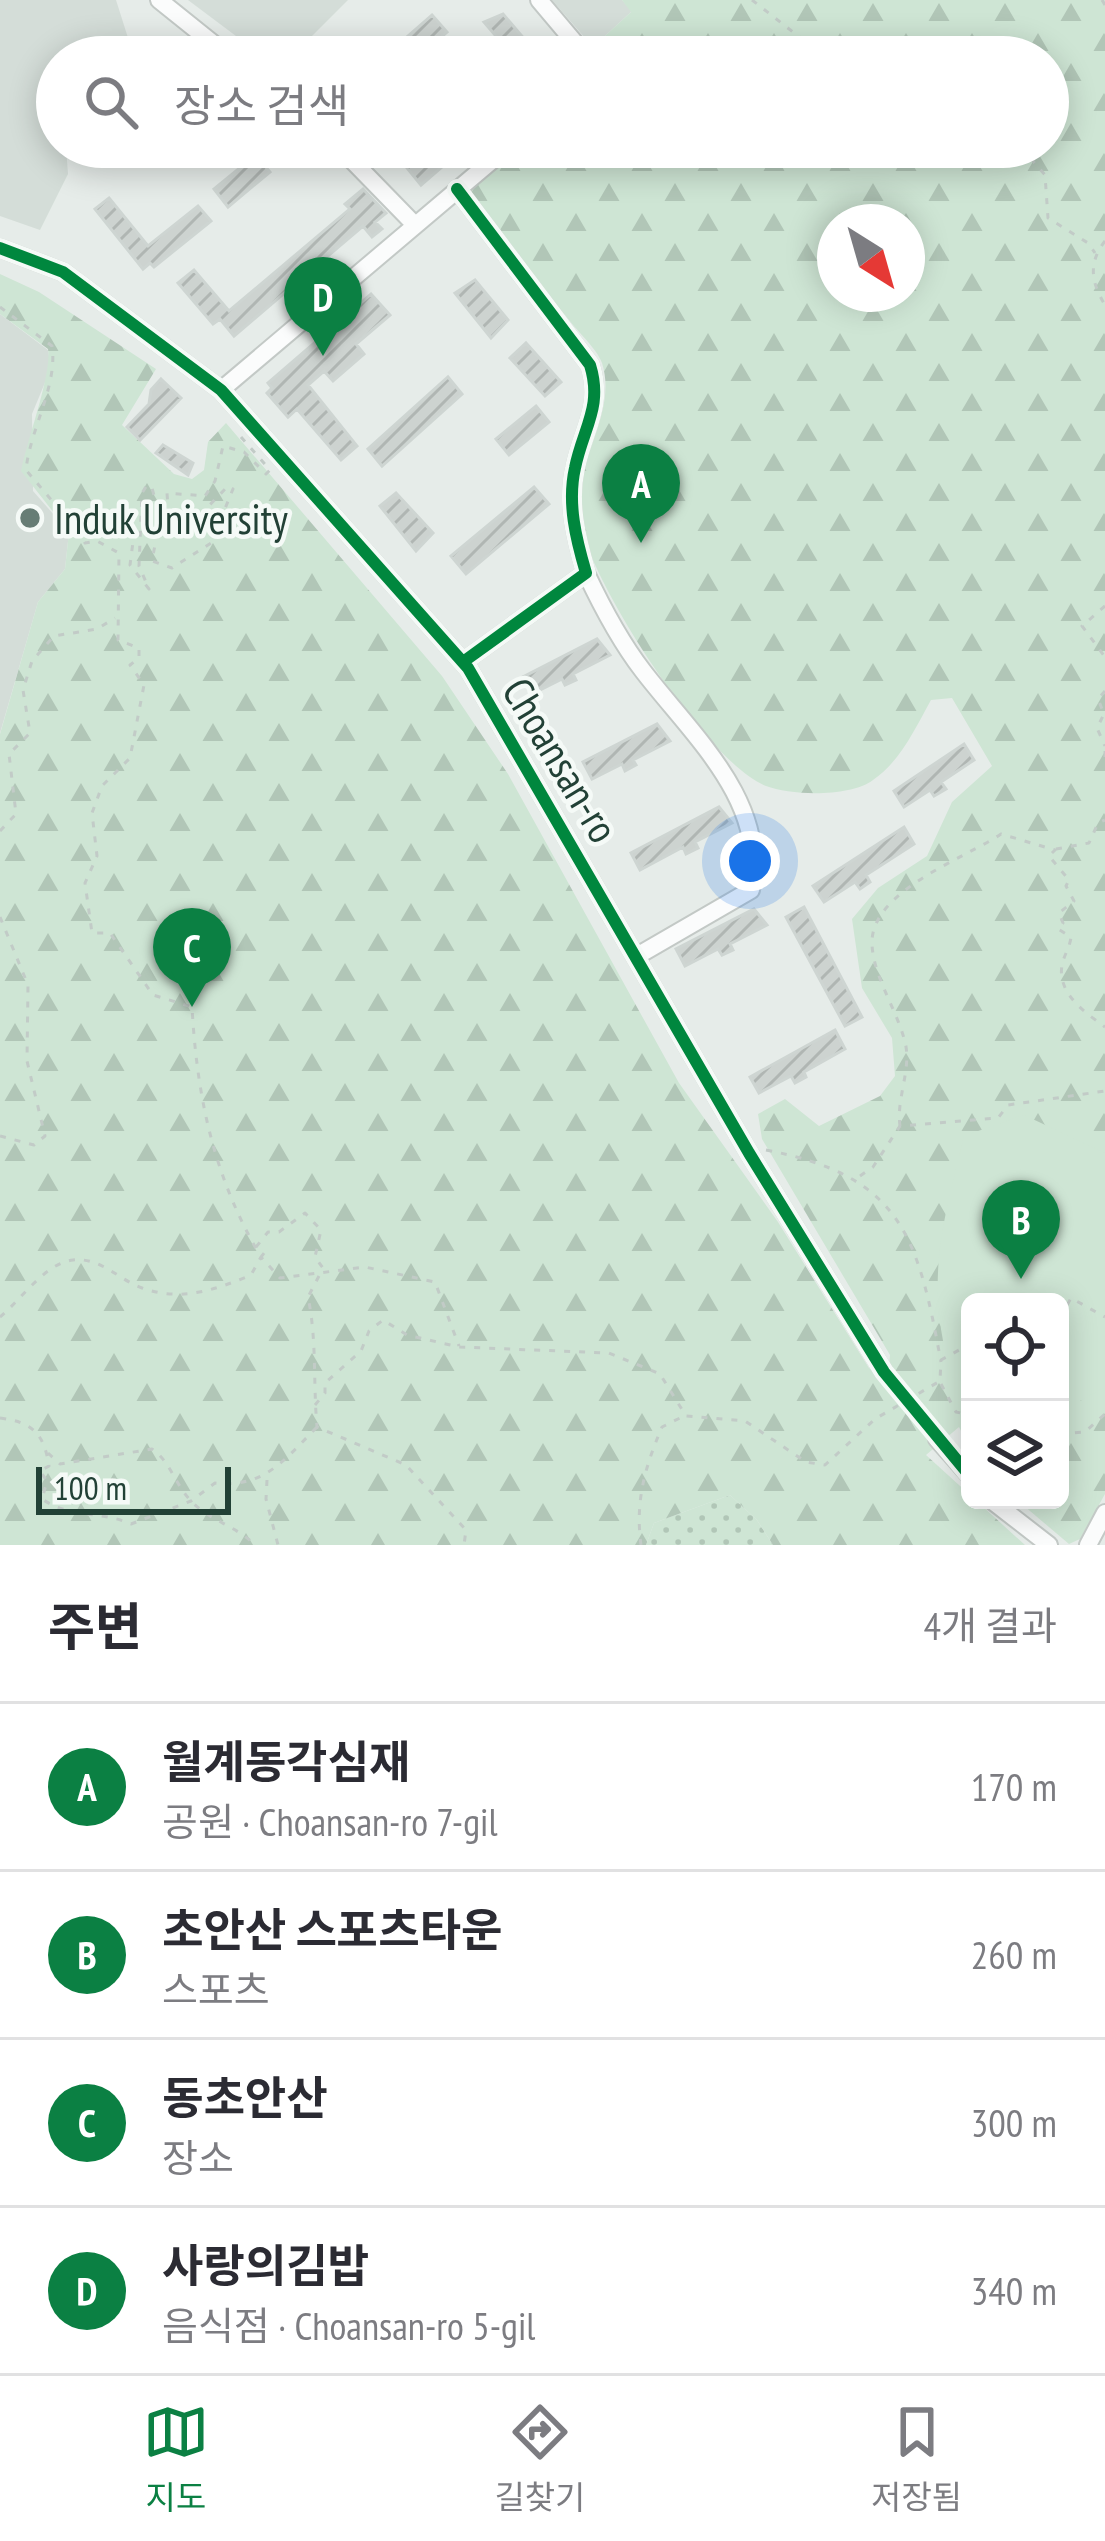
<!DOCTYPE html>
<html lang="ko">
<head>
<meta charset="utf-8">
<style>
	body { margin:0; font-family:"PT Sans Narrow","Noto Sans KR",sans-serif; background:#f2f2f3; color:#2b2b33 }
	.controls { position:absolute; right:36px; bottom:36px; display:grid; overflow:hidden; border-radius:18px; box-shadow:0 6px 30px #0003 }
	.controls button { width:108px; height:108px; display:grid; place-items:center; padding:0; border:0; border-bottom:3px solid #e1e1e2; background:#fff; color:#2b2b33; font:60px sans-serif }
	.compass { position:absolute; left:817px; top:204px; width:108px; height:108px; border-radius:50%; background:#fff; box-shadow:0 6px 30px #0003; rotate:143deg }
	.scale { position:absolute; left:36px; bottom:30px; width:195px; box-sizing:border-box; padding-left:12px; border:6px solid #224136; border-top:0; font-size:33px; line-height:42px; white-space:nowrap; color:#224136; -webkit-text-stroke:9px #f5faf7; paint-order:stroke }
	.you { position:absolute; left:750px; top:861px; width:42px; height:42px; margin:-30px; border:9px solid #fff; border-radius:50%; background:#1a73e8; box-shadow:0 0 0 18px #1a73e833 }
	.badge { display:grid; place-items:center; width:78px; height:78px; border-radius:50%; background:#0b8043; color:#fff; font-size:39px; font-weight:700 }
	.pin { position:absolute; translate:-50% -99px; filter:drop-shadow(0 3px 6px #0008) }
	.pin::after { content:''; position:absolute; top:63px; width:42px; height:36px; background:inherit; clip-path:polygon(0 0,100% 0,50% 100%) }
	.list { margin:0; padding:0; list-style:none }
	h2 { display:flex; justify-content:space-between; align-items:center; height:156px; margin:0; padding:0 48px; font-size:51px }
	h2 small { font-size:39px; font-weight:400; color:#7c7c81 }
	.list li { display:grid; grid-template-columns:78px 1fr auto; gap:36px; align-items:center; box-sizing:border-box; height:168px; padding:0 48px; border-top:3px solid #e1e1e2 }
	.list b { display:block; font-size:45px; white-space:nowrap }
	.list p { margin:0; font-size:39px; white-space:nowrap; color:#7c7c81 }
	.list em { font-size:39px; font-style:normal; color:#7c7c81 }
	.icon { flex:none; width:66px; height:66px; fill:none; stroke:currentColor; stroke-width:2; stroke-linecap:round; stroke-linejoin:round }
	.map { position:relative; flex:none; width:1105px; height:1545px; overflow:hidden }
	.search { position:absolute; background:#fff; box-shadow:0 6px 30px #0003; left:36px; right:36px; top:36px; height:132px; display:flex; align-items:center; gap:30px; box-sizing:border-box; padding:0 42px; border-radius:66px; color:#7c7c81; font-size:45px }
	.sheet { height:828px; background:#fff }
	nav { display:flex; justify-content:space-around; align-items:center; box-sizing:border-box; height:168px; border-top:3px solid #e1e1e2; background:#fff; font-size:33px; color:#7c7c81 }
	nav a { display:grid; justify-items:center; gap:6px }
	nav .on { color:#0b8043 }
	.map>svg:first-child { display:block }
	.built { fill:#d4ddd8 }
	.grass { fill:url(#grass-dots) }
	.forest { fill:url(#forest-firs); fill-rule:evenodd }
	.pitch { fill:#cee5d4 }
	.building { fill:url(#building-hatch); stroke:#ced5d2; stroke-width:3 }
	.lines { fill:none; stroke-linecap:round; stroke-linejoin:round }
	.minor-tunnel { stroke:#bfcac5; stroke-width:16; stroke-dasharray:16 8; stroke-linecap:butt }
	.minor-casing { stroke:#c3c9c6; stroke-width:20 }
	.path { stroke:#c2cbc7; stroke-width:3; stroke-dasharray:6 9; stroke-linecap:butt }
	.minor { stroke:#fbfcfc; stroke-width:16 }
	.cycleway-casing { stroke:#f5faf7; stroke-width:20 }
	.cycleway { stroke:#00873e; stroke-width:12 }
	.poi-dot { fill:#677d75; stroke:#f5faf7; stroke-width:4.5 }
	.labels { text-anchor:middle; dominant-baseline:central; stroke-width:9; stroke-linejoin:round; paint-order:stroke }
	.poi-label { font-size:42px; fill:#224136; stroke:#f5faf7; text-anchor:start }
	.street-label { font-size:42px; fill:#224136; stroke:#f5faf7 }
</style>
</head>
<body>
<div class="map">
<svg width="1105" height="1545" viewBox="0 0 1105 1545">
	<defs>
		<pattern id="grass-dots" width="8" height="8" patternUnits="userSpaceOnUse" patternTransform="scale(3)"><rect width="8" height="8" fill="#cee5d4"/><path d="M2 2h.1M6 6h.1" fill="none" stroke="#b1c6b7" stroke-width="1.8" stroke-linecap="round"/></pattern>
		<pattern id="forest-firs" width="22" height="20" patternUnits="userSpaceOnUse" patternTransform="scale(3)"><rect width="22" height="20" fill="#cee5d4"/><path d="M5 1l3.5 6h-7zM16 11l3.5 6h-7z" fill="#b1c6b7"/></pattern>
		<pattern id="building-hatch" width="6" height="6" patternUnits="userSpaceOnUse" patternTransform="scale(3)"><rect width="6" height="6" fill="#cdd3d0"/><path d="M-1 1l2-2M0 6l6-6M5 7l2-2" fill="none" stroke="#b0b6b3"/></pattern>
	</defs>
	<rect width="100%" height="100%" fill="#e6ece9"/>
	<path class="built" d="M0,0h116l13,41 -20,16h-52v90h9l2,27 -28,56 -40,-14z
		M188,0h160l-57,57h-27z
		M552,0h70l10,11 -39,36z
		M0,314l48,36 3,18 -19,46 1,77 36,41 -4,37 -27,33 -38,131z"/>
	<path class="grass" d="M730,1495l27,25 16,25h-127l8,-22z"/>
	<path class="forest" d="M622,0h483v1494l-25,45 -11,5 -52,-44h43v-198h-90v146l-11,-21 -33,28 99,90h-252l-16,-25 -27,-25 -76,28 -8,22h-646v-811l38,-132 27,-33 4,-37 -48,-61c6,-31 31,-97 27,-122l-48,-35v-40l39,18 117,77 -34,56 52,49 18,5 12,-9 4,-28 18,-19 216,253 66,98 171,309 99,139 91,146 11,5 9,-5 1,-13 -128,-216 -4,-25 27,-15 34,27 61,-30 15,-20 -3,-38 -30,-50 -10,-69 26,-31 49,-32 25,-54 40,-36 -40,-68 -21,2c-15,27 -31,62 -58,80 -22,17 -81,16 -107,6 -60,-24 -173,-200 -186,-263 -12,-55 39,-107 22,-160 -5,-14 -24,-31 -33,-43 -35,-42 -69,-85 -103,-127l53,-46h529v-90h-445l-10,-10 38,-35zM835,222h72v72h-72z"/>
	<path class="pitch" d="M1024,1115l81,38v234l-25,14 -20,1v-100h-90v83l-18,-8c-28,-94 -10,-150 12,-241z"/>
	<path class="building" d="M503,14l23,27 13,16h-25l-30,-35z
		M432,15l15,17 -29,25h-34z
		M104,147h37l-22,18z
		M431,147h34l-44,38 -14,-17z
		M263,149l9,11 -7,6 5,6 -42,35 -14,-18z
		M363,189l23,24 -11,9 7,7 -10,8 -9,-11 -129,110 -14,-17 -7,5 -35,-41 16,-13 35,41 121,-102 -5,-5z
		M109,198l39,48 50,-40 13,15 -57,46 -4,-4 -7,6 -48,-60z
		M475,280l33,40 -17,18 -36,-45z
		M371,294l19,21 -34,29 8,10 -31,27 -9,-10 -16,14 49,61 -16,14 -44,-51 -9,8 -21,-24 5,-5 -4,-5z
		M526,343l35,39 -16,14 -35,-38z
		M448,377l14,17 -80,72 -14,-17z
		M161,379l20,19 -41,42 -13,-13 22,-23 2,-14z
		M536,406l13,16 -40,33 -13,-16z
		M163,445l30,18 -5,12 -32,-22z
		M534,487l15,17 -83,70 -15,-18z
		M396,493l37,40 -17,18 -36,-45z
		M597,639l13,16 -37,19 3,6 -11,5 -3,-6 -30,15 -9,-17z
		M657,724l13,17 -37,19 3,5 -11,6 -3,-7 -30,15 -9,-17z
		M964,744l10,16 -33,22 5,7 -12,7 -4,-6 -26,17 -10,-16z
		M719,807l13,16 -37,19 3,6 -12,6 -3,-7 -43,23 -9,-17z
		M904,827l10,17 -48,31 4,7 -10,7 -5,-7 -31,20 -11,-16z
		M804,907l58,110 -17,9 -59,-109z
		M754,909l13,16 -37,19 3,6 -11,5 -4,-6 -33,17 -9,-17z
		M835,1030l10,19 -41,23 2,5 -11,6 -4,-7 -32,17 -9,-16z"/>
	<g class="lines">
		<path class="minor-tunnel" d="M884,1372l53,67"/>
		<g class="minor-casing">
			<path id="minor" d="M159,0l71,57
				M539,0l48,57
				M339,147l76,78
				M457,189l133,176c13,42 -7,63 -15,103 -8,35 1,71 11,105l-123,89
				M0,248l63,24 158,118 247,278 281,485 135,219
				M221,390l287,-243
				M586,573c16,34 33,67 57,98 49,64 126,131 108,219l-114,66
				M937,1439l33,37
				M991,1500l58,45
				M1088,1545l17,-32"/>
		</g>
		<path class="path" d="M752,0l73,57
			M1102,0l3,5
			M966,147h13
			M981,147l8,8 11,-8
			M1021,147l24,28 3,43 40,25 7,10
			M1105,241c-17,22 -14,41 0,64
			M0,307l52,39c6,40 -22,83 -26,124l55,65
			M241,437l29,33 -4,4 -22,-22 -21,-6 -8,35 -10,15 -38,-3 2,29 32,-8 27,-28 5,3 -22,54 -39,25 -20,-7 8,-43 -8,-30 -5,-3 -5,8 -3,73 10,23 -19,-24 3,-23 -7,-24 -45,17 4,8 12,-2 22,12 -1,87 21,8v10l-9,7 14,20 -14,73 -28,28 -10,27 5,43 -12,27 7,50h18l43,62 39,12c5,91 22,171 69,250l4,-5
			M1105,606l-23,20 23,31
			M1105,691l-7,8 6,15 -7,14 8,18
			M1105,751v12
			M0,831l16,-17 -7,-60 21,-21 -7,-43 9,-29 22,-25 43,-7 18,-11
			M1056,849l33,-6 9,-20 7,-3
			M0,917l28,68 -1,76 18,75 -11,9 -34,-9
			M900,1126c-4,-28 12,-57 5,-84 -8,-32 -31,-64 -33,-97 -3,-54 94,-87 129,-111l54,16 -6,6 20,24 -3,6 8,15 -15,12 4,10 -5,6 13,8c-1,10 -7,18 -9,28 -5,29 24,48 43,62
			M766,1150c136,26 152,87 175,212
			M860,1176l13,-9 27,-41 98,-8 10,-13 97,-14
			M256,1247l12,-15h11l26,-19 16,17 -6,27 10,14
			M319,1276l-11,21c9,43 5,85 9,130l89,38 60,65 -2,15
			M0,1317c21,-17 45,-54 73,-57 28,-3 46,20 69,28 39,14 73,2 109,-13l10,-18 19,21 85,-11 70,15 24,64
			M1060,1318l11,-20 34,19
			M941,1384l15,28 14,3
			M315,1405l10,-12v-10l36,-32 8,-20 14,-11 24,15 52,12 150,6 51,21 26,42 59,5 61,41 19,3 50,-46 65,-38 1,-21 29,-16
			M0,1418c32,4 44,15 49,48l-9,5 7,10 -5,18c29,20 58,11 89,25l60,-23 24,-18c50,5 69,-23 102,-56
			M1060,1434l25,-2 20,-18
			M48,1453l12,11 92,-15c19,13 23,36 40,53 19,19 44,24 63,43
			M267,1480l-1,19 12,46
			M641,1545c-6,-44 4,-78 21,-118l22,-11"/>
		<use href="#minor" class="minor"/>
		<g class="cycleway-casing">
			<path id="cycleway" d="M457,189l133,176c13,42 -7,63 -15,103 -8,35 1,71 11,105l-123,89
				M0,248l63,24 158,118 247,278 281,485 135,219 86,104"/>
		</g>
		<use href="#cycleway" class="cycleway"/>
	</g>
	<circle class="poi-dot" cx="30" cy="518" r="12"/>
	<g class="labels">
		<g class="poi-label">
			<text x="54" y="518">Induk University</text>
		</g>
		<g class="street-label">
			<text transform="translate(561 760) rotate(59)">Choansan-ro</text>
		</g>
	</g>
</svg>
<div class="controls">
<button><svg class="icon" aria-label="locate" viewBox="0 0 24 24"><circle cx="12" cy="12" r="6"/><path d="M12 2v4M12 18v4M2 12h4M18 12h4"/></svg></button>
<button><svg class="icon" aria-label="layers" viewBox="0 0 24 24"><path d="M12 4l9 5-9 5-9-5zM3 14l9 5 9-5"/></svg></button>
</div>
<svg class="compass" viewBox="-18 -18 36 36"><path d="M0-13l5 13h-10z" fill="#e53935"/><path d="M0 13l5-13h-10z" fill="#7c7c81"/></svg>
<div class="scale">100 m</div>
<div class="you"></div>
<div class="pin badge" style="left:641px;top:543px">A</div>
<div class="pin badge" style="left:1021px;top:1279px">B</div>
<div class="pin badge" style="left:192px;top:1007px">C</div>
<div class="pin badge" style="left:323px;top:356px">D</div>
<div class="search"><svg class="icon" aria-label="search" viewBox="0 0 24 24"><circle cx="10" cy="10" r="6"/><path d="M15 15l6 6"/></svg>장소 검색</div>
</div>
<section class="sheet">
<h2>주변<small>4개 결과</small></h2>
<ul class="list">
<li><span class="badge">A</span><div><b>월계동각심재</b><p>공원 · Choansan-ro 7-gil</p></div><em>170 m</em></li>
<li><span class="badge">B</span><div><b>초안산 스포츠타운</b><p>스포츠</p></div><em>260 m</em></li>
<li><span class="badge">C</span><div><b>동초안산</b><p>장소</p></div><em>300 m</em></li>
<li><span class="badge">D</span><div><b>사랑의김밥</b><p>음식점 · Choansan-ro 5-gil</p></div><em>340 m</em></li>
</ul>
</section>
<nav>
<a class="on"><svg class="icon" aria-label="map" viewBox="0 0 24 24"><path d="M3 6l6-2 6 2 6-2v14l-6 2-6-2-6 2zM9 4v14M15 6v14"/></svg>지도</a>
<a><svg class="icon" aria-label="directions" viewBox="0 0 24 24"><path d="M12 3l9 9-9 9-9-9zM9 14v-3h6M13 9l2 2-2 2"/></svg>길찾기</a>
<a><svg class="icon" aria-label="saved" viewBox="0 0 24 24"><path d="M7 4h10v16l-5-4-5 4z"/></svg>저장됨</a>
</nav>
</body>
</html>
